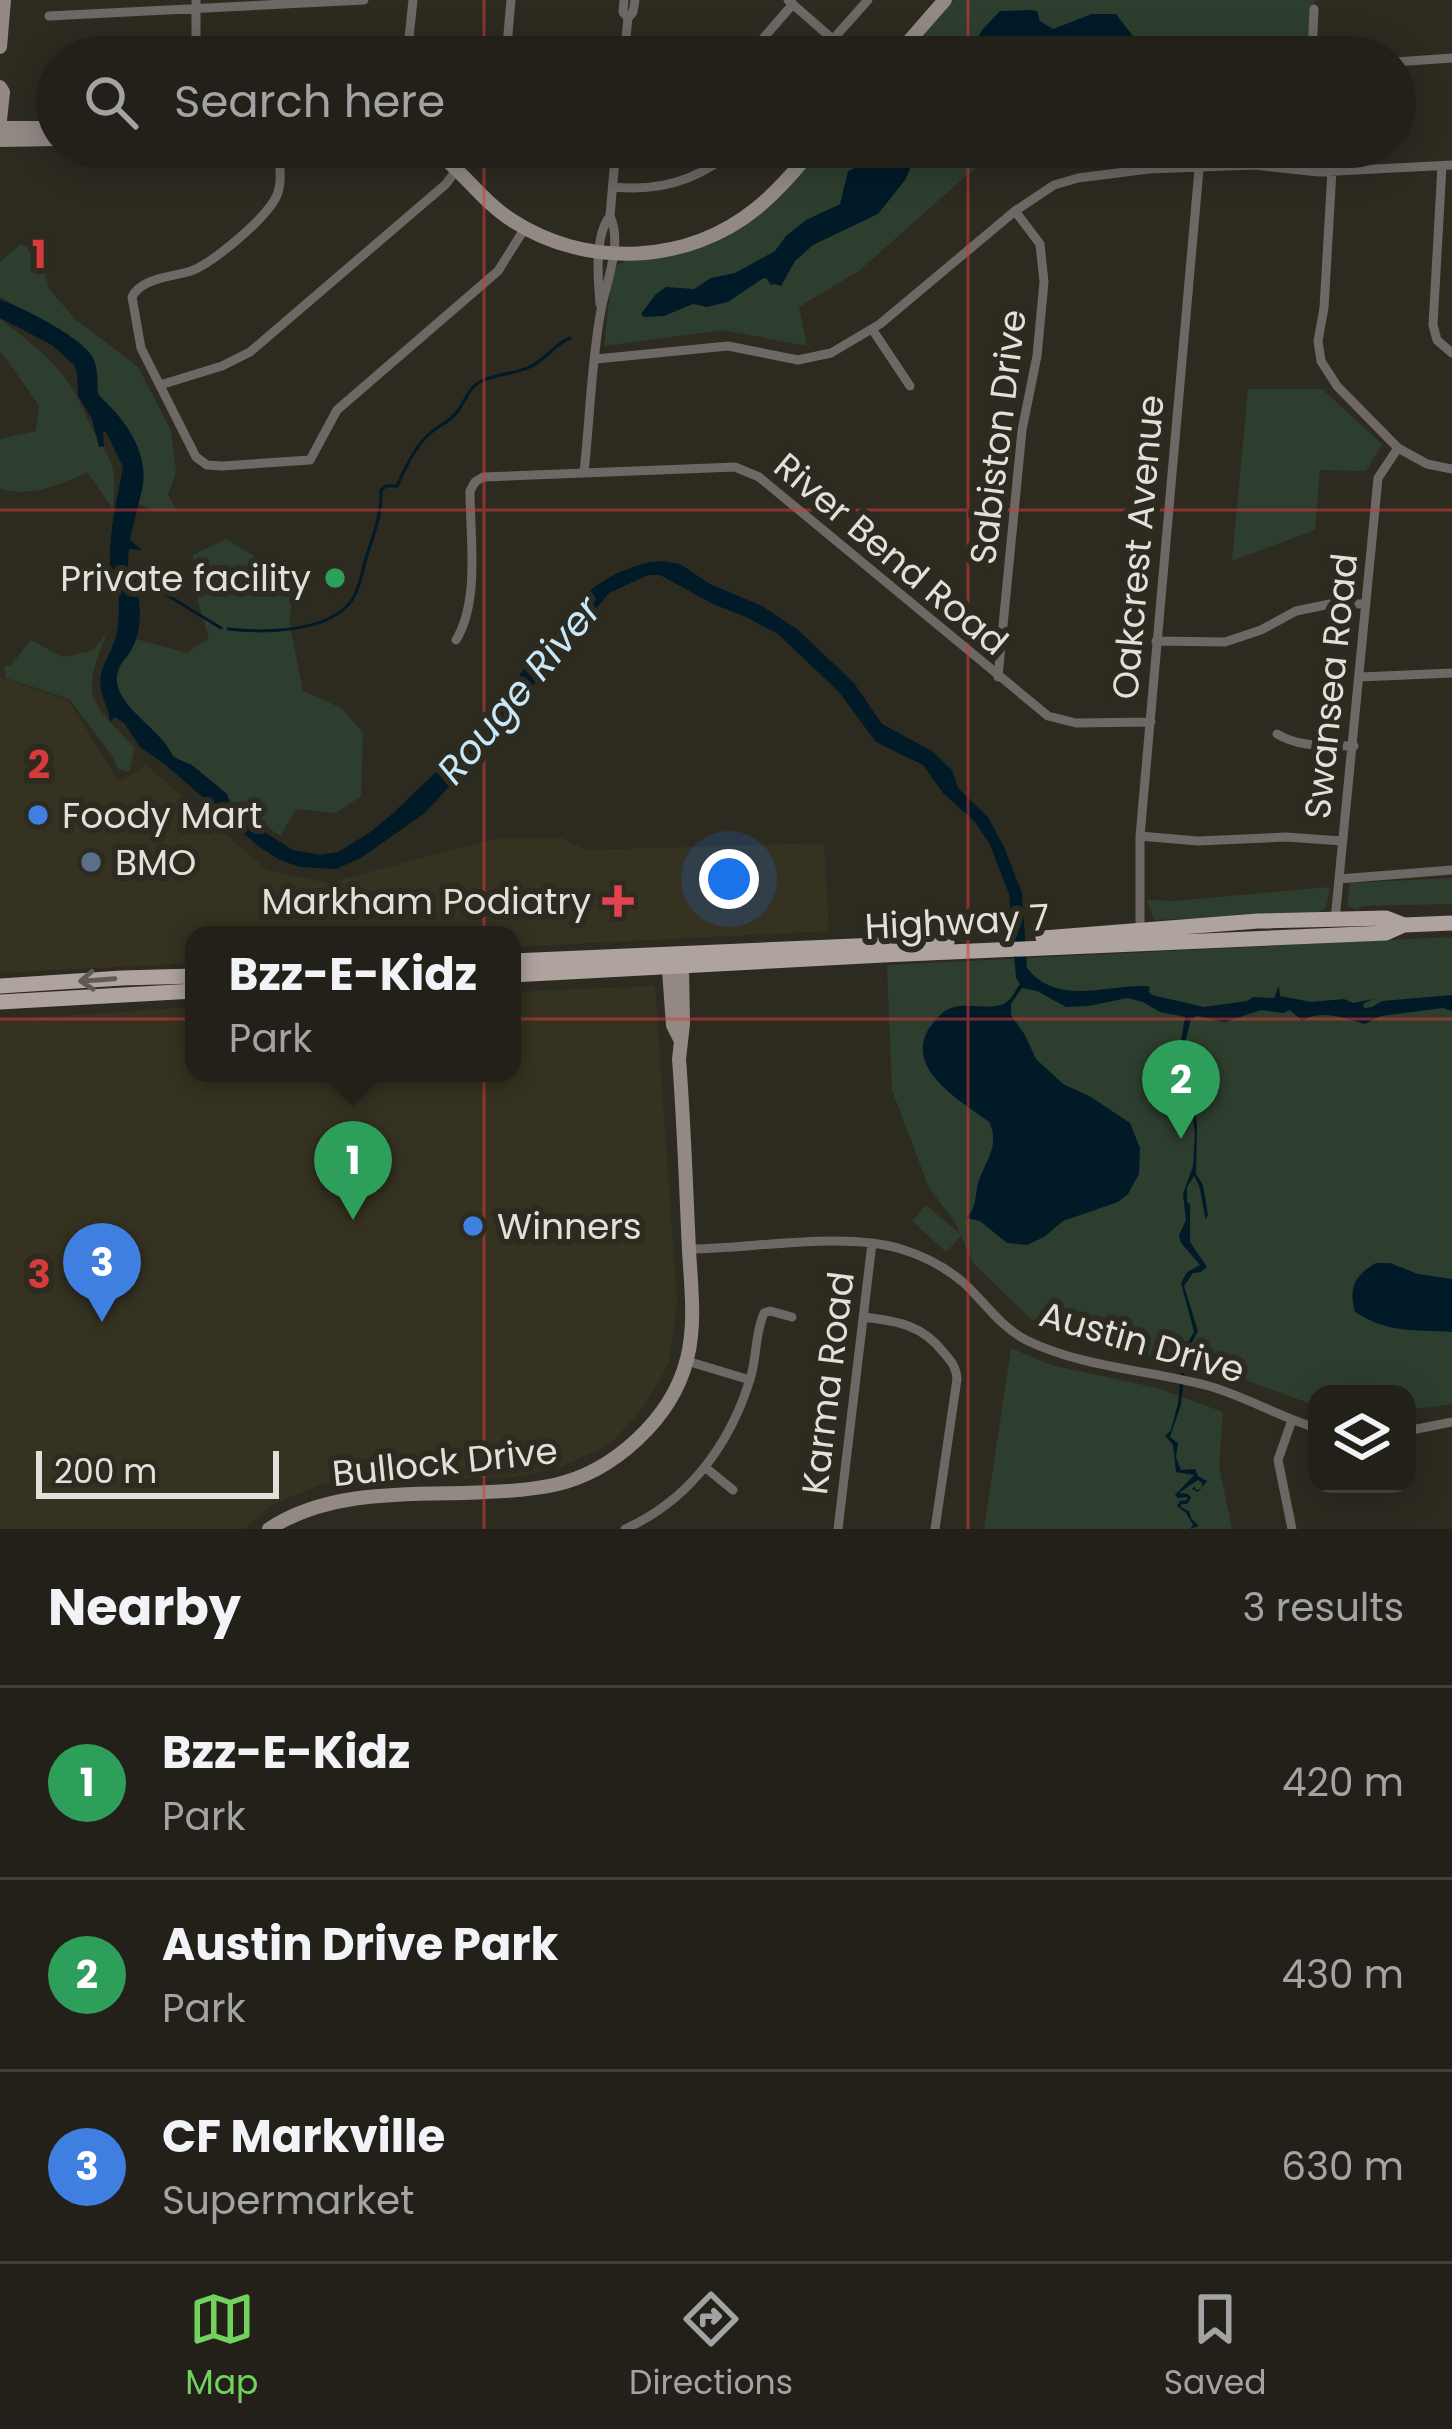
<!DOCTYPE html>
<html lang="en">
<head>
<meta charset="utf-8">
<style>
	body { margin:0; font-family:Poppins,sans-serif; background:#2a2821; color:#f1f3f6 }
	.controls { position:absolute; right:36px; bottom:36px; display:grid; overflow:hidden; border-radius:24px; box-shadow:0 6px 30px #0003 }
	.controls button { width:108px; height:108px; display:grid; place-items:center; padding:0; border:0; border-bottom:3px solid #3f3e37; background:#222018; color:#f1f3f6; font:60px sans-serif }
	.scale { position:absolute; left:36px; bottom:30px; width:243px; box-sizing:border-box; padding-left:12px; border:6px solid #e1e0d9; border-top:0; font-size:33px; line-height:42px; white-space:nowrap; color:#e1e0d9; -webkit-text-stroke:9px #2d2a20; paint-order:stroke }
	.you { position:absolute; left:729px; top:879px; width:42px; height:42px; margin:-30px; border:9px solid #fff; border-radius:50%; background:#1a73e8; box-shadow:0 0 0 18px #1a73e833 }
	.badge { display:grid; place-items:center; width:78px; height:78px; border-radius:50%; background:#71d35e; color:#fff; font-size:39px; font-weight:700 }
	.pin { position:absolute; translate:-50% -99px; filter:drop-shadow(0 3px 6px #0008) }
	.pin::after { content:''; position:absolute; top:63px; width:42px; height:36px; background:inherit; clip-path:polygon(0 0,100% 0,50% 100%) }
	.popup { position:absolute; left:185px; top:926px; width:336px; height:156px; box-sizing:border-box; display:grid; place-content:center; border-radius:24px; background:#222018; filter:drop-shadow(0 3px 9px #0005); font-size:39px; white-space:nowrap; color:#a2a3a2 }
	.popup b { font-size:45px; color:#f1f3f6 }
	.popup::after { content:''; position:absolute; left:50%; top:100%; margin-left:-24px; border:24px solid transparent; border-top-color:#222018 }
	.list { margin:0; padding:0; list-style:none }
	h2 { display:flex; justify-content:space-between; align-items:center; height:156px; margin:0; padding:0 48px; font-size:51px }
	h2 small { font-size:39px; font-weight:400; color:#a2a3a2 }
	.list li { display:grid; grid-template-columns:78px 1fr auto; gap:36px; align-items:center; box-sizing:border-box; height:192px; padding:0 48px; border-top:3px solid #3f3e37 }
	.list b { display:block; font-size:45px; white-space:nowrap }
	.list p { margin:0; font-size:39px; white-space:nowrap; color:#a2a3a2 }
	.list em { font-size:39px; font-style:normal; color:#a2a3a2 }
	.icon { flex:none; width:66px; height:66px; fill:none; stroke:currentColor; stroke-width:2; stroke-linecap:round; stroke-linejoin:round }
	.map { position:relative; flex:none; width:1452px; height:1529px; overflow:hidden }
	.search { position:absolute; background:#222018; box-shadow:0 6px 30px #0003; left:36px; right:36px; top:36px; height:132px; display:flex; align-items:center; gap:30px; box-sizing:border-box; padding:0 42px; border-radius:66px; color:#a2a3a2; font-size:45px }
	.sheet { height:732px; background:#222018 }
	nav { display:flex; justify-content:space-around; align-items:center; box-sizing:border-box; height:168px; border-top:3px solid #3f3e37; background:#222018; font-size:33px; color:#a2a3a2 }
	nav a { display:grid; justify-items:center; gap:6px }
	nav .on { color:#71d35e }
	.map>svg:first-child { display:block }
	.built { fill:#363222 }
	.green { fill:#2e3e2e }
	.water { fill:#001a27 }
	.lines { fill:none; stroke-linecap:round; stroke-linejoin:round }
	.stream { stroke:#001a27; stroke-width:3 }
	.street { stroke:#6d6765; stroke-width:9 }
	.secondary { stroke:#928985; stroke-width:14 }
	.primary { stroke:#afa39f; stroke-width:15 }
	.oneway { stroke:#615a53 }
	.grid { fill:none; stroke:#d73a3a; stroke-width:3; stroke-opacity:0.55 }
	.leisure-dot { fill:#2e9e5b; stroke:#2d2a20; stroke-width:4.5 }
	.shop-dot { fill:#3f7fe0; stroke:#2d2a20; stroke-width:4.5 }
	.service-dot { fill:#5c6f8a; stroke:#2d2a20; stroke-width:4.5 }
	.health-dot { fill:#e0444e; stroke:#2d2a20; stroke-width:4.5 }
	.labels { text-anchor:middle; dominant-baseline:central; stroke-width:12; stroke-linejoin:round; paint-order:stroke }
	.street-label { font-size:36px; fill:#e1e0d9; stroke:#2d2a20 }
	.poi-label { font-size:36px; fill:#e1e0d9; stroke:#2d2a20; text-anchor:start }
	.water-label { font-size:39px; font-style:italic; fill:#c6e8fa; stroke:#2d2a20 }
	.grid-label { font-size:39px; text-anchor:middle; font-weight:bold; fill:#d73a3a; stroke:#2d2a20; stroke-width:12; stroke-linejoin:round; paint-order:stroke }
</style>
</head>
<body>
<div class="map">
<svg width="1452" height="1529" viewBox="0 0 1452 1529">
	<rect width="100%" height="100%" fill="#2d2a20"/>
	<path class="built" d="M0,677l68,23 51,82 27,-17 121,105 60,13 171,-45h63l25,12 238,-7 5,88 -317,16v-12h-318v28l-194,10z
		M655,986l22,317 -8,60 -26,45 -34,37 -51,23 -42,9 -190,6 -53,21 -29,25h-244v-509l194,-13v66h318v-81z"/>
	<path class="green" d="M954,0h361l-9,57h-402z
		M824,147h185l-42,28 -107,95 -61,37 8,39 -84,-16 -119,16 8,-72 6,-9 8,-4 28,-2 30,-6 53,-23 38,-29z
		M21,244l19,10 9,35 26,30 63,48 33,64 5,41 -8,23 9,16h-23l-21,-10 6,-25 -32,-71 -14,-20 -52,-57 -30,-25 -11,-6v-35z
		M0,319c28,22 57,42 75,74 6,11 11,24 17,35 21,39 25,34 21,81l-26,-37c-28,14 -56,25 -87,17v-50l36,-8 3,-26 -39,-54z
		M1248,389h74l60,55 -16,27 -46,-1 -5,60 -83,31z
		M226,539l31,19 37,12 1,13 -6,39 14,69 38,17 22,25 -2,63 -25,17 -40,-4 -16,27 -76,-55 -34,-29 -57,-59 8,-30 11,-25 55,15 22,-15 -13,-43 -3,-40z
		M108,632c-29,65 -19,68 27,116l-6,24 -11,-3 -7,-15 -42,-55 -63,-21 -2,-12 7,-1 20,-25 32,17 29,-6z
		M1452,878v26l-90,2 -5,4 -10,-4 3,-23z
		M1330,887l-4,21 -8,5 -164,7 -7,-20 26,1z
		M1452,937v467l-45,6v-16h-90v12l-80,-29 -6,1 -24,-9 -132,-32 -44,-18 -58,-56 -12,-27 -15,16 -34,-31 14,-16 34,29 -5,-12 -26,-34 -37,-98 -5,-125z
		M1011,1348l40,17 106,23 66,24 -4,54 13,63h-248z"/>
	<path class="water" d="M1032,10l5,1 3,10 13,8 39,-15h24l16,21 7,22h-172l15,-27 18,-19z
		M900,147h47l-9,6h-21l-12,27 -27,34 -65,31 -18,16 -14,25 -6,-2 -4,1 -5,-7 -4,1 -34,23 -21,5 -14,-3 -29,12 -20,1 -3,-3 15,-20 10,-7 28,2 17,-11 24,-5 40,-22 11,-15 20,-16 34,-16 8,-33z
		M0,300c21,6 82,38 92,56 7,12 5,27 6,39 28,24 54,61 43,99 -4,16 -8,30 -11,46l12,10 -13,-1c-2,25 -4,26 21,34l-15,1c7,21 7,45 -3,65 -6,11 -18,18 -15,33 4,29 46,48 56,75l19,8 35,29 4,12 22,19 40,25 27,5 18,-3 31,-19 22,-18 65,-62 34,-36 31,-44 73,-86 23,-14 28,-10 17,-2 18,3 30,20 52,22 35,23 57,54 28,41 50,27 20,19 6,18 30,29 17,32 17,44 5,75c30,38 78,17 119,18l4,1 -1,5 3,3 52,12 43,-6 6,-4 21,1 5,-12 1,10 31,6 33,-3 9,4 20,-4 -10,5 1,4 8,-1 10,-6 70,-6v16l-9,-3 -62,8 -16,8c-21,-6 -44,-15 -63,-3l-12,-11 -7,3 -22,-3 -36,12 -28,-6 -6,3 -7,27 4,29 -3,9 8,13 4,29 -1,48 7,11 5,30 -2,4c-5,-15 -3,-30 -12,-43l-7,11v15l3,2v38l17,25 -6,5 -8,1 -9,13 14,45 -11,21 -6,53 -11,32 8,6 -2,14 5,13 14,-1 3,7 9,5 -9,11 -6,-3 3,-3v3l3,1 4,-3v-4l-4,-3 -19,13 9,1 3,4 -4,6h-6v3l8,4 2,7 8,8 -9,3 3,-4 -7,-12 -9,-7 3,-5 7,-1v-3l-9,1 -3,-3 19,-20 -18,-3 -3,-27 -8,-9 6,-6 7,-27 5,-53 11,-18 -13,-49 6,-11 13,-7 -19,-22 -2,-8 7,-15 -3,-26 10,-28 2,-33 -5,-36 -8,-15 4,-8 -6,-28 5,-29 -25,-5 -17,-10 -16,-4 -38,8 -23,1 -29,-16 -15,-3 -11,16v11l14,20 11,24 27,25 28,13 39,26 10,25 -1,26 -11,20 -10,8 -55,19 -19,16 -17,8 -20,-2 -27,-22 -14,-3c12,-11 8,-23 13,-38 8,-21 21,-36 10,-58 -27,-20 -84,-52 -61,-92 5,-7 11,-16 19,-20 18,-11 49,5 63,-11 4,-4 6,-10 10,-15l-4,-6 -7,-84 -19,-49 -15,-23 -32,-29 -20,-28 -47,-23 -37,-50 -61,-58 -30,-16 -35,-14 -53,-29h-12l-39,18 -82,99 -40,53 -61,67 -65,46 -25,11 -37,-2 -21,-8 -20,-13 -92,-81 -26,-18 -16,-24 -9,-6 -5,5c-1,-16 -13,-30 -9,-48 3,-12 11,-24 15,-37 3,-12 3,-26 3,-39 -20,-30 -2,-96 4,-131l-17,-35h-3l1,14 -5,1 -7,-28 -14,-23 -1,-24 -3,-7 -22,-20 -52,-27z
		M1376,1263h14l28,11 34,5v53c-38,-3 -63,2 -97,-20 -7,-24 0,-37 21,-49z"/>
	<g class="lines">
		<path class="stream" d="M149,584l72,44
			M228,629c36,4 101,4 124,-29 9,-13 10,-31 15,-45 7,-22 15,-41 14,-65l5,-4h11c8,-18 20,-44 37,-56 8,-6 15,-8 22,-17 9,-10 11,-23 22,-30 17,-10 36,-8 54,-17 15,-8 23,-22 38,-28"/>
		<path class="street" d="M196,0v57
			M624,0l-1,12 5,6 -4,39
			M788,0l65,57
			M49,16l315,-16
			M628,18l5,-6 2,-12
			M407,57l6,-57
			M506,57l5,-57
			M747,57l46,-53
			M817,57l51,-57
			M1312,57l2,-48
			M1395,62l57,-4
			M278,147c1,15 5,33 -1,48 -9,22 -64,68 -86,76 -19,6 -50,7 -59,26l9,51 55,109 11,8 15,1 88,-6 27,-50 161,-139 27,-43
			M1442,166l-9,159 4,15 15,13
			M1332,170l-8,138 -6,33 3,20 16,25 61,62 29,16 25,5
			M613,187c47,5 89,-8 124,-40
			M600,304c-2,-25 -6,-68 10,-88
			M872,329l38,57
			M596,359l132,-13 70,14 33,-7 49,-29 135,-113 39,-26 24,-7 71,-9 106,-4 63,7 134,-7
			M160,385l62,-19 28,-14 196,-168 27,-37
			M584,472c6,-53 7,-109 17,-162 5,-28 22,-66 9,-94l6,-69
			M456,640c24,-39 14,-103 14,-149l5,-9 8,-5 252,-10 24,10 289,239 28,7 75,-1
			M1156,641l69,1 36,-12 35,-19 34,-7h36
			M998,677l24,-247 15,-74 7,-74 -4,-38 -25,-33
			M1360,677l92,-4
			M1277,734c23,14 50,11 77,12
			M1140,836l58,5 88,-4 56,4
			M1339,879l113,-9
			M1335,920l43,-442 20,-30
			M1140,930v-94l59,-667
			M689,1249c62,0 154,-18 212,0 23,7 46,19 64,35 20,19 36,43 61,56 55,27 121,30 179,45 39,10 73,32 112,43
			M864,1317c33,4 59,8 80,36 8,9 12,14 13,26l-22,150
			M687,1361l63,19
			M1407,1431l45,-9
			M706,1468l27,22
			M625,1529c65,-29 106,-86 126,-153 6,-21 4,-43 13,-63l6,-2 22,6
			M838,1529l34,-286
			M1292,1529l-14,-69 14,-40"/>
		<path class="secondary" d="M0,47l4,-47
			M895,57l50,-57
			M0,87l3,5 -3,28
			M0,128h57
			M0,140l57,-1
			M430,147c31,21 51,54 83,74 76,48 175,43 244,-13 22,-18 40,-40 58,-61
			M668,956l5,69 7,14
			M269,1529c56,-37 129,-35 194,-36 31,-1 61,-2 91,-8 59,-13 118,-66 133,-126 9,-35 4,-73 2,-109 -3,-63 -5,-127 -10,-191l4,-35 -1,-57"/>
		<path class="primary" d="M1043,938l215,-17 128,-3 18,7
			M512,961l435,-19
			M512,975l371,-20 503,-22 18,-8 48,-2
			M0,986l122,-8 72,-2
			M0,1002l194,-11"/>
	</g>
	<defs><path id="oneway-shaft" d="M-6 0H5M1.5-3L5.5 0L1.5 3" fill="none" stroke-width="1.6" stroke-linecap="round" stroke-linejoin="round" transform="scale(3)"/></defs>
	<use class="oneway" href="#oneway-shaft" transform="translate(97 980) rotate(176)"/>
	<path class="grid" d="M484,0v57M968,0v57M484,147v1382M968,147v1382M0,510h1452M0,1019h1452"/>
	<circle class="leisure-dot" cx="335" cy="578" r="12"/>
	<g class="shop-dot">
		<circle cx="38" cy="815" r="12"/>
		<circle cx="473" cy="1226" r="12"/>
	</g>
	<circle class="service-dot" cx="91" cy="862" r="12"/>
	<path class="health-dot" d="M612 883h12v12h12v12h-12v12h-12v-12h-12v-12h12z"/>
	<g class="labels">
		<g class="street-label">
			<text transform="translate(998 437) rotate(-83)">Sabiston Drive</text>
			<text transform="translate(1138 547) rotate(-85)">Oakcrest Avenue</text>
			<text transform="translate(891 554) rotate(40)">River Bend Road</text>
			<text transform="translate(1331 686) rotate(-84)">Swansea Road</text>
			<text transform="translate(957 922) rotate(-3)">Highway 7</text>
			<text transform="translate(1142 1342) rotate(16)">Austin Drive</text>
			<text transform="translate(828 1383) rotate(-83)">Karma Road</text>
			<text transform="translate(445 1462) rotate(-6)">Bullock Drive</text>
		</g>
		<g class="poi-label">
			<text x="311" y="578" text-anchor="end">Private facility</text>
			<text x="62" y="815">Foody Mart</text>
			<text x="115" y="862">BMO</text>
			<text x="591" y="901" text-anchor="end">Markham Podiatry</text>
			<text x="497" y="1226">Winners</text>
		</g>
		<g class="water-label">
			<text transform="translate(519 690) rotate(-50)">Rouge River</text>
		</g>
	</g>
	<g class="grid-label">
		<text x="39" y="268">1</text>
		<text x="39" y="778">2</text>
		<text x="39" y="1288">3</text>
	</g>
</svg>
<div class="controls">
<button><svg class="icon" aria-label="layers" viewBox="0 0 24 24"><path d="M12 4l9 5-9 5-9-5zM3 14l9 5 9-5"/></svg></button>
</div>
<div class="scale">200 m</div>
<div class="you"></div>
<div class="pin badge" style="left:353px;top:1220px;background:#2e9e5b">1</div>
<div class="popup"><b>Bzz-E-Kidz</b>Park</div>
<div class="pin badge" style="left:1181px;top:1139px;background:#2e9e5b">2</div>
<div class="pin badge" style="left:102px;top:1322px;background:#3f7fe0">3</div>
<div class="search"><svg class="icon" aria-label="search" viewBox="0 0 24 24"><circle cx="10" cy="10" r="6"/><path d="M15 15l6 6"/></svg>Search here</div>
</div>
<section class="sheet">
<h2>Nearby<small>3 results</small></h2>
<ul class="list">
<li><span class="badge" style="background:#2e9e5b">1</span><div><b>Bzz-E-Kidz</b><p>Park</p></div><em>420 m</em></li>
<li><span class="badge" style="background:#2e9e5b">2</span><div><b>Austin Drive Park</b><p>Park</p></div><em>430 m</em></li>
<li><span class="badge" style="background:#3f7fe0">3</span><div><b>CF Markville</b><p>Supermarket</p></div><em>630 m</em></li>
</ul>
</section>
<nav>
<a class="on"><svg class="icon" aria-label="map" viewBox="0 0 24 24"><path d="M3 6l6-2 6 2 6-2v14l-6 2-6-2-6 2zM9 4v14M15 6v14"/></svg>Map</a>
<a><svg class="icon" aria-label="directions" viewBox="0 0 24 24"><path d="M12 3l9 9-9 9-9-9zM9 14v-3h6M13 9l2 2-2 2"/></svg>Directions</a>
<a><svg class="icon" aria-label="saved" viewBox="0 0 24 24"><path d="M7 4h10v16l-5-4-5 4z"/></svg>Saved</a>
</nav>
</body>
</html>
